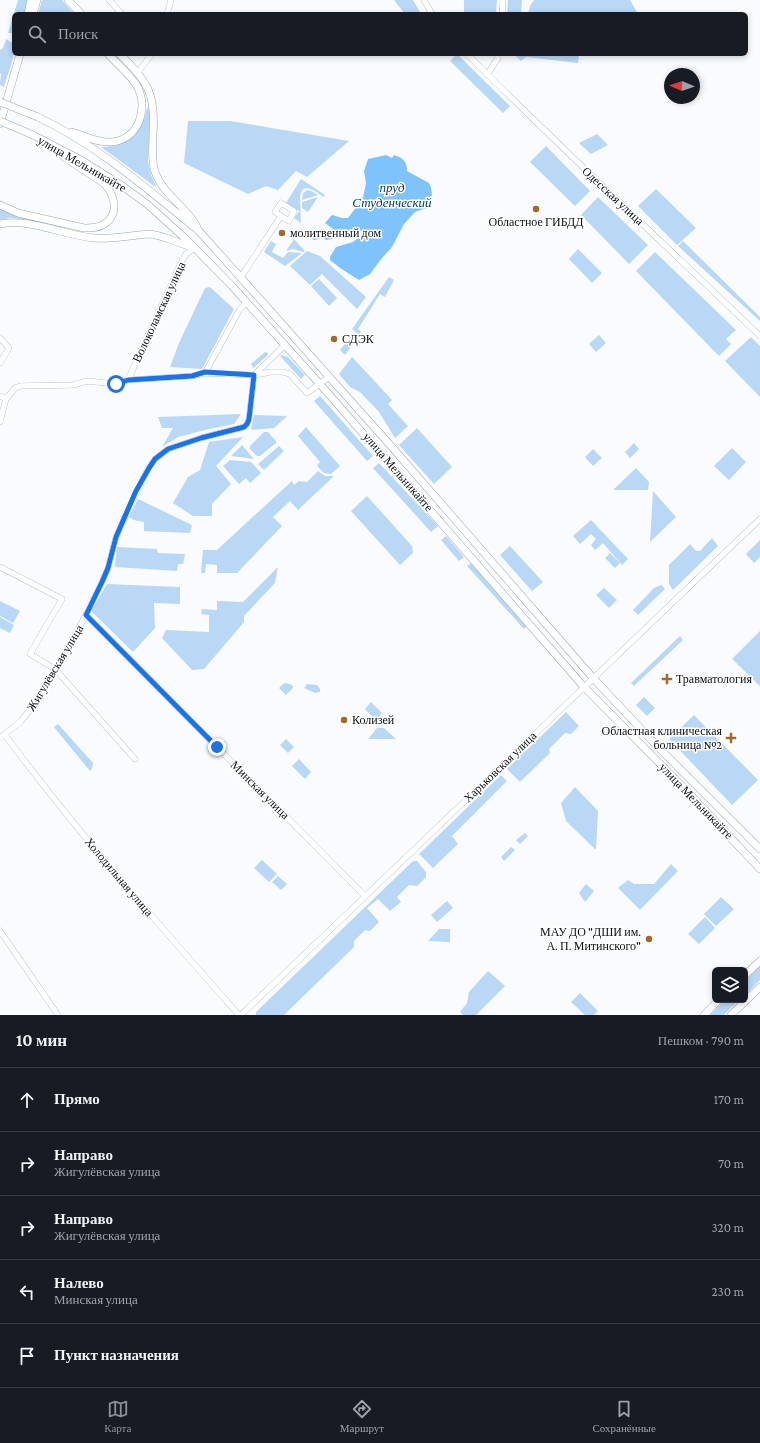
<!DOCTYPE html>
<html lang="ru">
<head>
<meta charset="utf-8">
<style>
	body { margin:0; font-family:"Crimson Pro",serif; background:#242831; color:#f1f3f6 }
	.controls { position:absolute; right:12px; bottom:12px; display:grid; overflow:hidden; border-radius:6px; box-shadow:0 2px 6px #0003 }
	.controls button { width:36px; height:36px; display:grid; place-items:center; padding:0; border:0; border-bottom:1px solid #363941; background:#171b24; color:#f1f3f6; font:20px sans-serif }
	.compass { position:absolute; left:664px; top:68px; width:36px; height:36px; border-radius:50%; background:#171b24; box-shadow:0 2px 6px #0003; rotate:272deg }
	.stop { position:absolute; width:12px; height:12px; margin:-9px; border:3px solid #1a73e8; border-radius:50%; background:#fff }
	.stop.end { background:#1a73e8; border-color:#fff; box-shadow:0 1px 4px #0008 }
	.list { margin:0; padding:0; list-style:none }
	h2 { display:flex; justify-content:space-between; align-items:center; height:52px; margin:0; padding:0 16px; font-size:17px }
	h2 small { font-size:13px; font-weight:400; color:#9ea1a6 }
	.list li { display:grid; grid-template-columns:26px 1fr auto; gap:12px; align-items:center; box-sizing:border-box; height:64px; padding:0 16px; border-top:1px solid #363941 }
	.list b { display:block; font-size:15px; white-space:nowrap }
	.list p { margin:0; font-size:13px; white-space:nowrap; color:#9ea1a6 }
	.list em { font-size:13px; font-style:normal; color:#9ea1a6 }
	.icon { flex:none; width:22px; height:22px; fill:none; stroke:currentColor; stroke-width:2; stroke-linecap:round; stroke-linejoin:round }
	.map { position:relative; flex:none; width:760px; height:1015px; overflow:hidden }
	.search { position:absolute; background:#171b24; box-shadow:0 2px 6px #0003; left:12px; right:12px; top:12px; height:44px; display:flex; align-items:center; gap:10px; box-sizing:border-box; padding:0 14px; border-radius:6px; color:#9ea1a6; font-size:15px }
	.sheet { height:372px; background:#171b24 }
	nav { display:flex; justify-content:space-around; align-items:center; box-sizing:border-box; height:56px; border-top:1px solid #363941; background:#171b24; font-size:11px; color:#9ea1a6 }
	nav a { display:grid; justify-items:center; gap:2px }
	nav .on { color:#8c9099 }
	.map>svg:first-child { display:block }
	.green { fill:#b9d8f5 }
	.water { fill:#7fc3fd }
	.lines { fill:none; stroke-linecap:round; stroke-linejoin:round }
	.minor-casing { stroke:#9aa7b2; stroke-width:6 }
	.major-casing { stroke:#9aa7b2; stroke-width:8 }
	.minor { stroke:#fff; stroke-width:5.5 }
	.major { stroke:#fff; stroke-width:7 }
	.major-bridge-casing { stroke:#9aa7b2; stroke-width:8; stroke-linecap:butt }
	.major-bridge { stroke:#fff; stroke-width:7 }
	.route { stroke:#1a73e8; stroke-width:5 }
	.poi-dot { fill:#a36929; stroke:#fff; stroke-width:1.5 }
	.labels { text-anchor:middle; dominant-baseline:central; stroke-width:3; stroke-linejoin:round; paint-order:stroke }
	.street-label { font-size:12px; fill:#0c1115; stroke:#fff }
	.poi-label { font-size:12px; fill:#0c1115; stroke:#fff; text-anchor:start }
	.water-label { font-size:13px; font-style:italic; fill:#063c60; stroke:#fff }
</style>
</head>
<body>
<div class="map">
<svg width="760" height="1015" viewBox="0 0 760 1015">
	<rect width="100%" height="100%" fill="#f9fbfe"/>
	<path class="green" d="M18,0h9l-2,14h-11v19h-6z
		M42,0h20l12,14h-36z
		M394,0h19l8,14h-16z
		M464,0h33l-1,14h-32z
		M508,0h14l-1,14h-14z
		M534,0h96l8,14h-110l2,-8z
		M6,39c3,2 6,3 8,6 3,8 -8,33 -10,42l-4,-2 1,-11 -1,-1v-23l3,-2z
		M457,54l53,52 -7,7 -53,-52z
		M514,54h46l19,2 -1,7 -52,-6 -5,4z
		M148,105l2,12 -2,44 3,14 6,13 -56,-41c30,-1 40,-14 47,-42z
		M188,121h42l119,20 -42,36 -11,-6 -18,19 -12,-4 -18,8 -64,-31z
		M597,134l11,11 -17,9 -12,-11z
		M546,146l44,45 -15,15 -45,-44z
		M301,179l24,16 -1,2c-8,-5 -22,-17 -24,0l1,26 -7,-5 5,-7 -13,-8z
		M656,189l40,39 -19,17 -39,-39z
		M307,190l4,1 7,4 -16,5 1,-7z
		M318,197l-10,15 -6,-4v-6z
		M598,197l50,48 -19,19 -48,-49z
		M0,207l32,12 -1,1 -21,-2 -10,2z
		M294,239l11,12 -2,1 -10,-3 -7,2z
		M271,241l5,3 -4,8 11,6 5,-6 14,1 -17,13 -21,-14z
		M683,241l77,76v4l-82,-75z
		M578,249l24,24 -10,10 -23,-24z
		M307,251l13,5 46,41 -9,12 -35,-35 -12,11 -20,-19z
		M655,252l81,78 -10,9 5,5 -12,12 -83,-85z
		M389,277l5,3 -9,17 -5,-3 -22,35 3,2 -2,4 -7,-6z
		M319,279l18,19 -8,8 -18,-20z
		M210,287l24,22 -32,60 -32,-2 9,-24 26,-55z
		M352,335l5,4 -12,16 -5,-5z
		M599,335l7,8 -10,9 -7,-8z
		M751,337l9,9v51l-35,-36z
		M265,352l3,1v2l-15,13 -2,-4z
		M281,355l7,2 17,18 -4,4 -21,-23z
		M352,357l40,43 -4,4 20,22 -13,12 -16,-26 -19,-20 -10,-5 -11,-13z
		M320,396l53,60 -6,5 -53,-60z
		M241,414l-7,10 -25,5 -31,8 -16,10 11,-19h-11l-4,-11z
		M254,415l33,1 -13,12 -23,2z
		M306,427l34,39 -9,8 -7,-1 -7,-7 3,-4 -22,-26z
		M417,428l35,39 -18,17 -35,-39z
		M264,432h4l8,9v2l-16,13h-3l-7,-7v-3z
		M243,437l-27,29 15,18 -19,20v12h-19l-20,-13 15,-26 12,-7 9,-28z
		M634,443l5,6 -9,9 -5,-6z
		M242,445l12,14 -23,-3z
		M279,446l5,5 -20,19 -6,-6z
		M732,448l14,14 -17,18 -15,-14z
		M593,449l9,9 -9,8 -8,-9z
		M230,460l21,2 10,11 -11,10 -4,-5 -7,6 -16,-18z
		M379,463l59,63 -7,6 -58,-64z
		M636,468l13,14 -1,8h-35z
		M318,471l7,5h9l-36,34 -8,-9 -17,16 9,9 -45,47h-20v-8l-11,-1 -1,9h-4l2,-23h14l75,-69 2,4 5,-4 8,1z
		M653,491l23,26 -26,25z
		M367,496l45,50 1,7 -13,12 -49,-54z
		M138,499l54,26 -2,8 -46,-2v-9l-10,-2 -5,-3z
		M591,520l37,39 -6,6 -19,-22 -8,7 -4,-5 5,-6 -5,-5 -11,10 -7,-8z
		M446,536l18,21 -5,4 -18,-21z
		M712,538l6,8 -45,44 -4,-6v-19l21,-21 6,7h4z
		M760,540v17l-6,6 -8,-9z
		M510,546l33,36 -11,9 -32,-36z
		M117,547l40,2 1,4 27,1 -2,10h-5l-1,7 -62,-4z
		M610,553l10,10 -5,5 -10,-10z
		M471,563l56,63 -3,3 -57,-63z
		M278,567l-3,16 -31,33v6l-40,47 -12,1 -30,-32 4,-8 43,2v-17l-8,-1 1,-5 15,1v-9l26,1z
		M107,584l73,3v17l-26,-1 1,25 -22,24 -42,-41z
		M661,585l4,4 -27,26 -5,-5 21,-22z
		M604,588l13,12 -8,8 -13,-13z
		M0,601l20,10 -7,12 -13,-7z
		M0,617l14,8 -4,8 -10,-5z
		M760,631v55l-28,-27z
		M680,636l3,4 -49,46 -3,-3z
		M284,683l6,1 3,2v2l-7,7 -7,-7z
		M307,684l10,1 3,4v3l-5,1 -11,-5z
		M644,697l11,11 -8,8 -11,-11z
		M371,702l11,11 -6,7 -11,-11z
		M566,712l13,14 -8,8 -6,-1 -16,16 1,4 -30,29 -13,-13z
		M694,715l64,65 -26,25 -63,-66z
		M58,724l35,39 -1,6 -2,2 -36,-44z
		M377,728h7l12,11h-28z
		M286,739l8,8 -6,6 -8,-8z
		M299,759l12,13 -6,7 -13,-13z
		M501,775l6,6 -55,55 6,8 -25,24 -14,-14z
		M575,787l23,24 -2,39 -30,-29 -5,-18z
		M525,833l3,3 -8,8 -4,-4z
		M511,847l4,3 -11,11 -3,-4z
		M262,860l15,14 -8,8 -15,-14z
		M413,861h4l9,11v5l-9,9 -8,-1 -12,12 4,5 -11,9 -12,-12 -11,9 12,14 -9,9 -5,-1 -11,11v6l-70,68h-28v-3z
		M671,864l7,7 -38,39 -22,-22 10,-8 6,4h20z
		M278,876l9,8 -6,6 -9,-8z
		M586,884l8,7 -9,11 -6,-9z
		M721,897l13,12 -18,17 -12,-12z
		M447,901l6,7 -16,14 -6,-7z
		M705,917l10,11 -16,16 -11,-10z
		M439,929h11v13l-22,-1z
		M760,966v14l-15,15v-14z
		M488,971l17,15 -29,29h-13l-3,-3 7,-9 2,-11z
		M580,993l18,18 -4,4h-9l-14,-13z
		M725,1000h14l-15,15h-14z"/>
	<path class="water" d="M386,155l6,3 2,-3c9,3 13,6 13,16l22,12c4,7 4,19 -2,25l-12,4 -11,12 -12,23 -10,11 -12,16 -11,6 -19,-12 -10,-8v-3l6,-10 17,-5 9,-7 11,-2c-12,-6 -33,5 -47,7l-3,-2 -9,2 -7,-4 3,-4 6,6 9,-4 7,1 4,-4 -11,-8 7,-8 10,3h6l15,-20 3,-15 -2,-12 4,-12z"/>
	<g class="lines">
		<g class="minor-casing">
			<path id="minor" d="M109,0l13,14
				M424,0l8,14
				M167,14l4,-14
				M502,14l1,-14
				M467,54c96,96 195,188 293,282
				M138,72l14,-18
				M487,75l11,-17v-4
				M241,277l40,-61 8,5 5,-10 -13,-8 -6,9 6,4
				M0,338l9,10 -9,15
				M205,373l35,-64 7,-7
				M128,380l52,-115 6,-11 8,-6
				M0,396l6,3 -6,23
				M6,399l9,-11 5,-2 53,-1 14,-4 29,3 12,-4 64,-4 13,-3 49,2 17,-3h12l7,2 17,19 22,-16
				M0,567l62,32 -32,55 25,15 80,90
				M86,615l279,281
				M5,735c73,98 153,189 234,280
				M0,738l21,-17 17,-21 48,-85 16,-33 6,-14 8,-31 21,-46 12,-24 6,-8 13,-10 33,-11 43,-11 3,-3 2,-5 5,-44 31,-30
				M0,931l58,84
				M241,1015l519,-496"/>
		</g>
		<g class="major-casing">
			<path id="major" d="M68,0l13,14
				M28,14l3,-14
				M33,14l4,-14
				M120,54c28,29 36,39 33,81 0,12 -2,25 2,37 8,23 31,34 42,55
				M38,117c62,30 108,71 161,114l192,215 202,232 64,68 103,103
				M0,124l20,-70
				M72,132c13,4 25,11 39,10 28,-2 38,-34 26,-56 -7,-12 -20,-22 -29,-32
				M33,135l48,25 40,25 26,19 40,36 45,46 94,105 258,296 101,102 75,80
				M0,205l18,8 66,15c31,1 38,-22 21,-44l-41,-27 -6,-6
				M0,224c32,-6 62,11 94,14 14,2 39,-3 55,-4 15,1 29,10 44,13
				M745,975l15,-14
				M704,1015l15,-15
				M731,1015l29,-28"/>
		</g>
		<use href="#minor" class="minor"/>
		<use href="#major" class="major"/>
		<g class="major-bridge-casing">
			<path id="major-bridge" d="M0,102l38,15
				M0,121l33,14"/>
		</g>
		<use href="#major-bridge" class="major-bridge"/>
	</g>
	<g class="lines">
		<path class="route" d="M116,384l12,-4 64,-4 13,-4 49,3 -5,44 -2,5 -3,3 -43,11 -33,11 -13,10 -6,9 -13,23 -20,46 -8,31 -6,14 -16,33 131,132"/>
	</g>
	<g class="poi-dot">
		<circle cx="536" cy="209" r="4"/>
		<circle cx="282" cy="233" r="4"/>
		<circle cx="334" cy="339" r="4"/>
		<path d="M665 673h4v4h4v4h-4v4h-4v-4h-4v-4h4z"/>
		<circle cx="344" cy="720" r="4"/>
		<path d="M729 732h4v4h4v4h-4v4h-4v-4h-4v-4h4z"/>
		<circle cx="649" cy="939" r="4"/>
	</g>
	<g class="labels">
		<g class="street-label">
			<text transform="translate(82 164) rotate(30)">улица Мельникайте</text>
			<text transform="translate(613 196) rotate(43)">Одесская улица</text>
			<text transform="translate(159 312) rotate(-65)">Волоколамская улица</text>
			<text transform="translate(398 472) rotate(49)">улица Мельникайте</text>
			<text transform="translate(55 668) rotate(-59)">Жигулёвская улица</text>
			<text transform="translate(500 767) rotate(-44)">Харьковская улица</text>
			<text transform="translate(260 790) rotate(45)">Минская улица</text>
			<text transform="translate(696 801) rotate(46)">улица Мельникайте</text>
			<text transform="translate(119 877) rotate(50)">Холодильная улица</text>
		</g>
		<g class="poi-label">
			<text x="536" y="222" text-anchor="middle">Областное ГИБДД</text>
			<text x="290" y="233">молитвенный дом</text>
			<text x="342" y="339">СДЭК</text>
			<text x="676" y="679">Травматология</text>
			<text x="352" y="720">Колизей</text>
			<text x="722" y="731" text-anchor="end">Областная клиническая<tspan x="722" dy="14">больница №2</tspan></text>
			<text x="641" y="932" text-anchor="end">МАУ ДО "ДШИ им.<tspan x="641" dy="14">А. П. Митинского"</tspan></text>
		</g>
		<g class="water-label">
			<text x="392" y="187">пруд<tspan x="392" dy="15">Студенческий</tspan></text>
		</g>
	</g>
</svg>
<div class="controls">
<button><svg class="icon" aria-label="layers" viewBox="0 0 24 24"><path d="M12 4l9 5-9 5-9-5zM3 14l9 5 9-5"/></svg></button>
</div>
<svg class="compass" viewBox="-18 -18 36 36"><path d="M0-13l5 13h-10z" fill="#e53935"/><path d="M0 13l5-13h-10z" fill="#9ea1a6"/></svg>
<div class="stop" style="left:116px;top:384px"></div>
<div class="stop end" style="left:217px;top:747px"></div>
<div class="search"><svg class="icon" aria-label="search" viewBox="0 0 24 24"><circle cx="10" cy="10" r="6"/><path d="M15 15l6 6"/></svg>Поиск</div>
</div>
<section class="sheet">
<h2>10 мин<small>Пешком · 790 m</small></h2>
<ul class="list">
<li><svg class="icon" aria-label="ahead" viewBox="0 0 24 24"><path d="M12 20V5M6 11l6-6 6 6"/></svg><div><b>Прямо</b></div><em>170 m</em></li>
<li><svg class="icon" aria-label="right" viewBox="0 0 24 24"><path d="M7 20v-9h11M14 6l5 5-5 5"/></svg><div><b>Направо</b><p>Жигулёвская улица</p></div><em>70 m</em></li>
<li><svg class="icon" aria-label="right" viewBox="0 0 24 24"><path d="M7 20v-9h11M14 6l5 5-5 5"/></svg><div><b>Направо</b><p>Жигулёвская улица</p></div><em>320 m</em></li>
<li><svg class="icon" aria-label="left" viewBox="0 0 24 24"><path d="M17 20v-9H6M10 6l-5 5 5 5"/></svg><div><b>Налево</b><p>Минская улица</p></div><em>230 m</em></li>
<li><svg class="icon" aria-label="arrive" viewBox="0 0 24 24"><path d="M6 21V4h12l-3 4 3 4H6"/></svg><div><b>Пункт назначения</b></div></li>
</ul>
</section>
<nav>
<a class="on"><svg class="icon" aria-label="map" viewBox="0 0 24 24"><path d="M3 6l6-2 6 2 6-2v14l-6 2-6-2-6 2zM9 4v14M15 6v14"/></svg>Карта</a>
<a><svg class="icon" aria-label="directions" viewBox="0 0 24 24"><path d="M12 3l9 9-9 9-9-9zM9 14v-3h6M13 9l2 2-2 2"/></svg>Маршрут</a>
<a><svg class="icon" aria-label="saved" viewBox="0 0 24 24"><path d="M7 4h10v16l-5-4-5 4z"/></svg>Сохранённые</a>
</nav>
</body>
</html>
